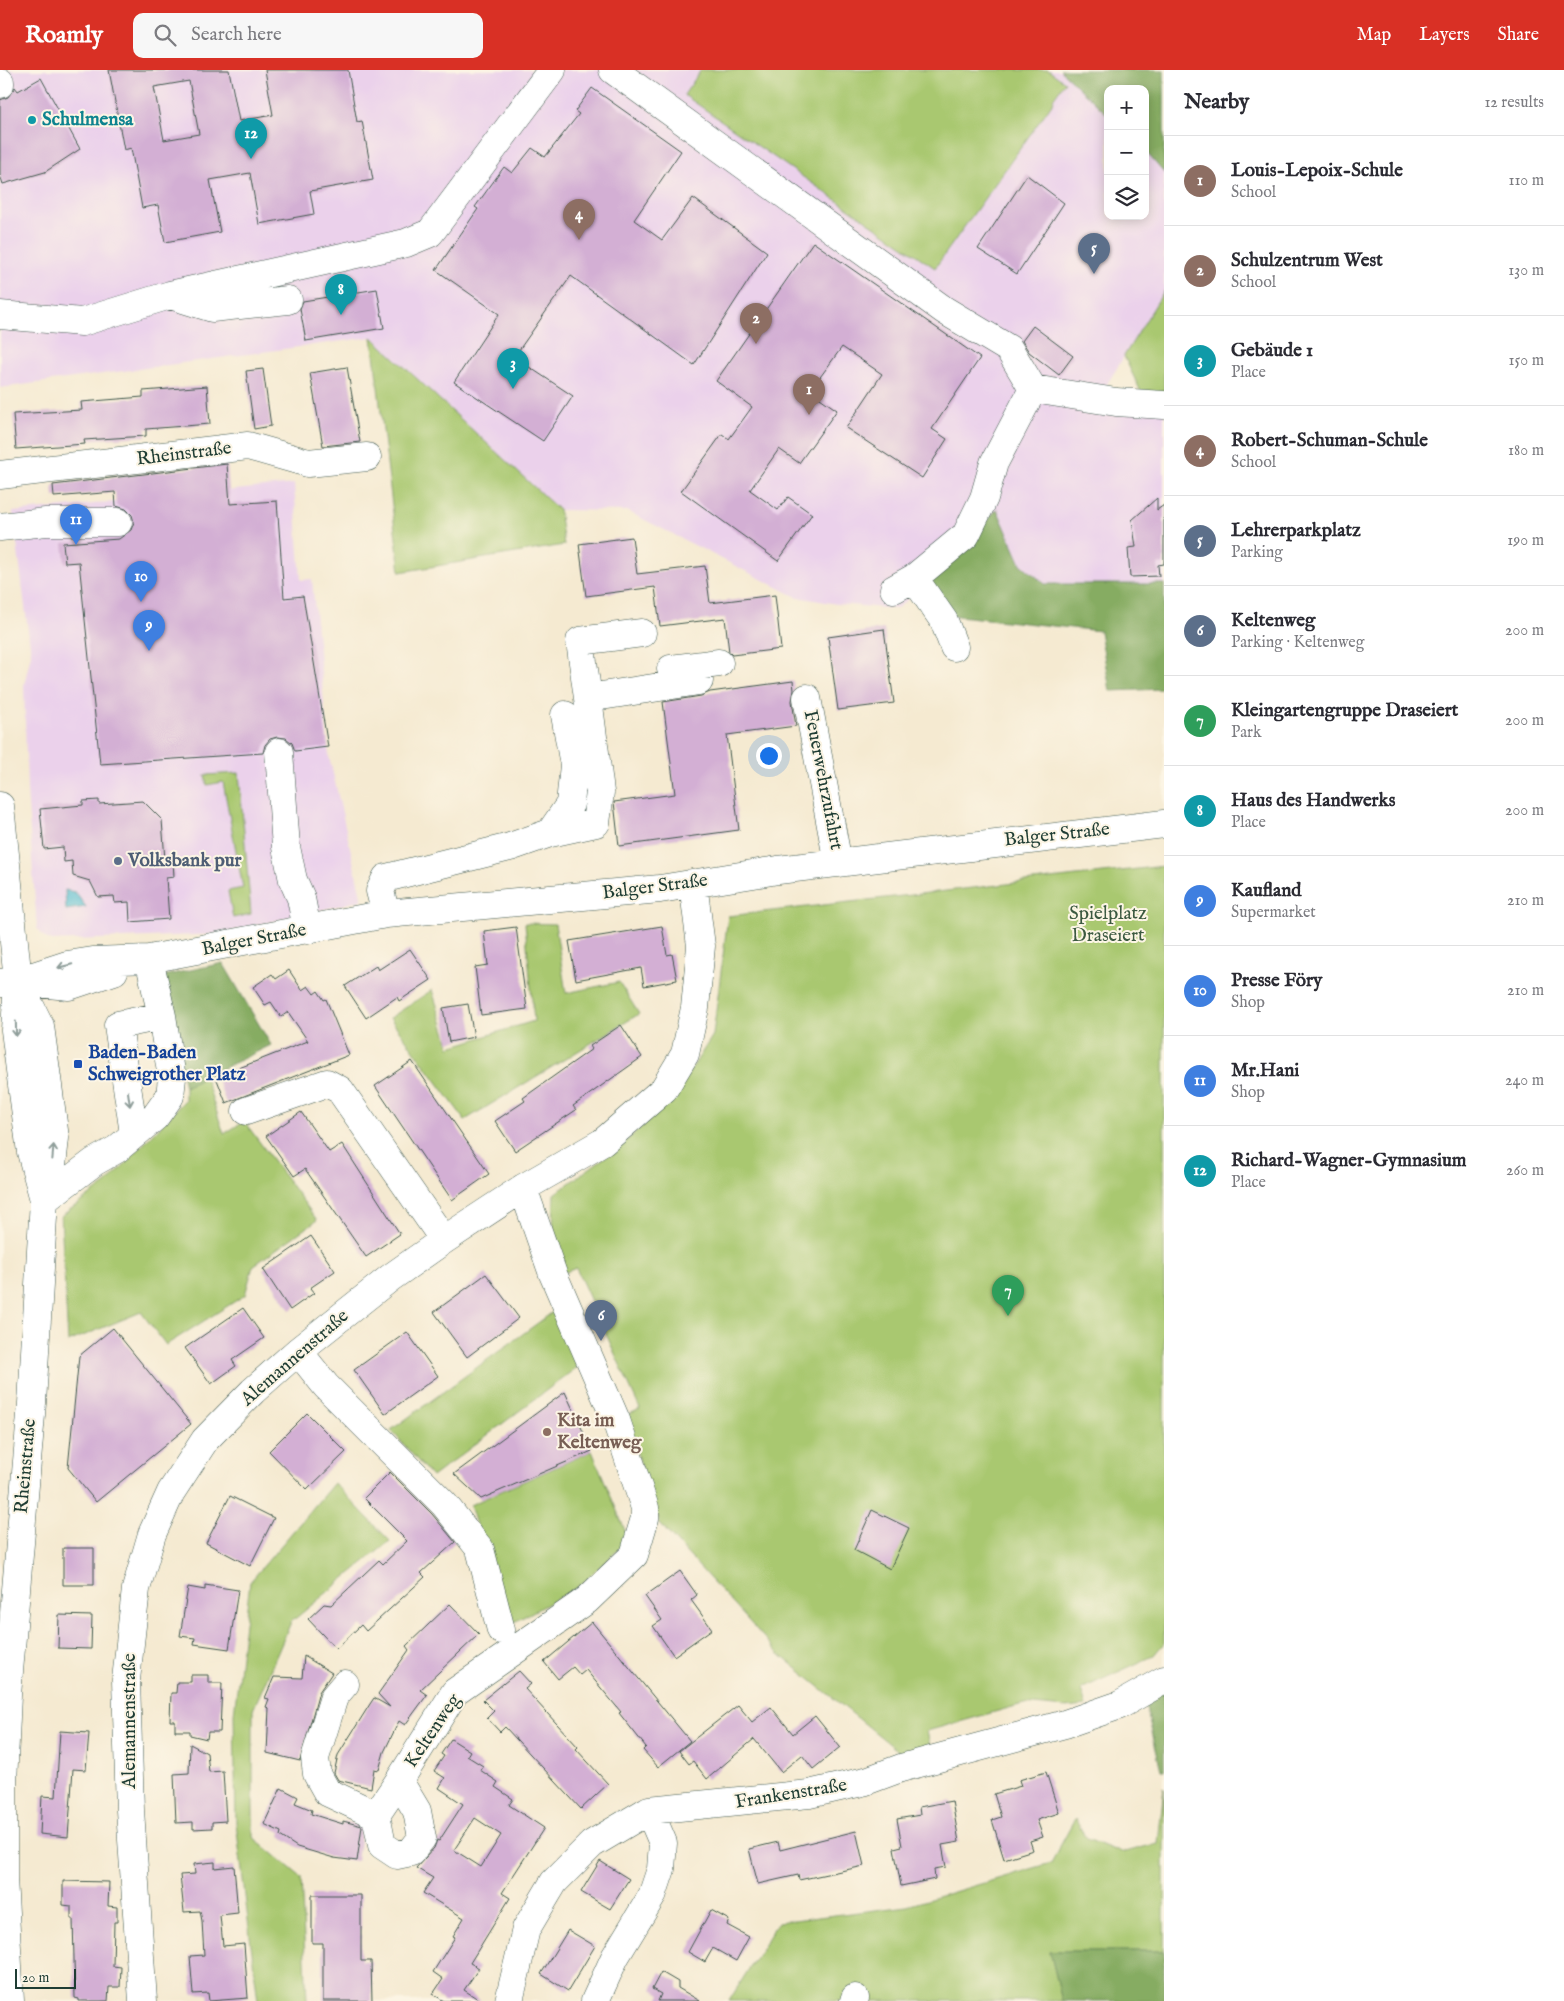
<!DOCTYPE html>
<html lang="en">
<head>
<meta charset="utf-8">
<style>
	body { margin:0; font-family:"IM FELL English",serif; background:#f7f7f7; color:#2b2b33 }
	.controls { position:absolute; right:15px; top:15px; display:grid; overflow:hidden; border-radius:10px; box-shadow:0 2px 12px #0003 }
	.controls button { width:45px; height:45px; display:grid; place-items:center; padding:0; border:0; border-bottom:1px solid #e1e1e2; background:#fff; color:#2b2b33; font:25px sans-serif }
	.scale { position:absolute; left:15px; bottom:12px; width:61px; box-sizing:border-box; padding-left:5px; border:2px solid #1f3d34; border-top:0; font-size:14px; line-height:18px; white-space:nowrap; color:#1f3d34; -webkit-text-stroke:4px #fcf5e5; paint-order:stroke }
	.you { position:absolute; left:768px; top:685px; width:18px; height:18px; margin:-12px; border:4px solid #fff; border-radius:50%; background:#1a73e8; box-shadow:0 0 0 8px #1a73e833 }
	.badge { display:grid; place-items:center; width:32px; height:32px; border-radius:50%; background:#d93025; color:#fff; font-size:16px; font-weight:700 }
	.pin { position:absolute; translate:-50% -41px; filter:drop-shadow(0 1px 2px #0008) }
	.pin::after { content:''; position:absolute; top:26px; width:18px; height:15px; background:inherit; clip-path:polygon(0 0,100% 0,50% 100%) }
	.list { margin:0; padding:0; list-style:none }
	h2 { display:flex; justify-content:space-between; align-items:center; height:65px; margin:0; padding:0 20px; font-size:21px }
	h2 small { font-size:16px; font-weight:400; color:#7c7c81 }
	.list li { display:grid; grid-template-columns:32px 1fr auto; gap:15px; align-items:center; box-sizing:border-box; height:90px; padding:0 20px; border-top:1px solid #e1e1e2 }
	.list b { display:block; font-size:19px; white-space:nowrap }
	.list p { margin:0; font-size:16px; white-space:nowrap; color:#7c7c81 }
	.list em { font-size:16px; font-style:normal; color:#7c7c81 }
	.icon { flex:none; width:28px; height:28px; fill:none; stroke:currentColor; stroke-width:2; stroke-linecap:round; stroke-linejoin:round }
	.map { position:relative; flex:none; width:1164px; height:1931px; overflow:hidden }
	header { display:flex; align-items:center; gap:30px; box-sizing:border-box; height:70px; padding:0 25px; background:#d93025; color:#fff }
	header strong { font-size:24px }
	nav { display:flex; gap:28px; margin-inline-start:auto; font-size:18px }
	.search { width:350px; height:45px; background:#f7f7f7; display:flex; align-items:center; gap:12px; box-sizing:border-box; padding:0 18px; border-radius:10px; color:#7c7c81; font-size:19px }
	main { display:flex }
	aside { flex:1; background:#fff }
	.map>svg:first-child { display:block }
	.built { fill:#ebd1eb }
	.green { fill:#a9c86f; stroke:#648252 }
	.forest { fill:#86ac62; stroke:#52744b }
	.water { fill:#53bbd1; stroke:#397c82 }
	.building { fill:#d3afd4; fill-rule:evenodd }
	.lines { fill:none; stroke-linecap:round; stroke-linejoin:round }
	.minor-casing { stroke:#3f574c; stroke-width:29 }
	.minor { stroke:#fff; stroke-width:28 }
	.oneway { stroke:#8f9e9a }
	.culture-dot { fill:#0f9aa8; stroke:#fcf5e5; stroke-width:2 }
	.service-dot { fill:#5c6f8a; stroke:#fcf5e5; stroke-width:2 }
	.transit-dot { fill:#1a4fb4; stroke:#fcf5e5; stroke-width:2 }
	.education-dot { fill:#8d6e63; stroke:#fcf5e5; stroke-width:2 }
	.labels { text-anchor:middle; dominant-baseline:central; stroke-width:4; stroke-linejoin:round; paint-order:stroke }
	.culture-label { font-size:19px; font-weight:bold; fill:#0d838f; stroke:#fcf5e5; text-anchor:start }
	.street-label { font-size:19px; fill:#1f3d34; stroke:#fcf5e5 }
	.service-label { font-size:19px; font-weight:bold; fill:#4e5e75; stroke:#fcf5e5; text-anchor:start }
	.park-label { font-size:19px; fill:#3b5940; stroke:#fcf5e5 }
	.transit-label { font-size:19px; font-weight:bold; fill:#164399; stroke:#fcf5e5; text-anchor:start }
	.education-label { font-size:19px; font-weight:bold; fill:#785e54; stroke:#fcf5e5; text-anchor:start }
</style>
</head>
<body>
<header>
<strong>Roamly</strong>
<div class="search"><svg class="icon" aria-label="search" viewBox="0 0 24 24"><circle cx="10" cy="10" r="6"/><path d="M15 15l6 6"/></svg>Search here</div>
<nav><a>Map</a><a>Layers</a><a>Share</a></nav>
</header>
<main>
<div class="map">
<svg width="1164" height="1931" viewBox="0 0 1164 1931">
	<rect width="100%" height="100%" fill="#fcf5e5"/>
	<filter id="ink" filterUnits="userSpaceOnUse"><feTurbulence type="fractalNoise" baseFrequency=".02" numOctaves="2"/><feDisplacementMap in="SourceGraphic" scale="10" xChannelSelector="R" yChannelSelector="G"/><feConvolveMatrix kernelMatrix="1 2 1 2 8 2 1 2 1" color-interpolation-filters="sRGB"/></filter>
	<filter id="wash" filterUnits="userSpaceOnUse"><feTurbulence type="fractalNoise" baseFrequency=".0096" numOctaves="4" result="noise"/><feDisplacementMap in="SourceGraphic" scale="20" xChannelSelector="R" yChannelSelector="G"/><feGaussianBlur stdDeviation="1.12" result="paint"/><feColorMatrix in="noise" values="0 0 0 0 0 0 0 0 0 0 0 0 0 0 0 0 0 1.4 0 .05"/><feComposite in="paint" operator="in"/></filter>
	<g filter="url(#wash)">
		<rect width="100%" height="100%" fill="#f5ead1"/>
		<path class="built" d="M0,0h1060l48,45v101h37v-65l19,22v118l-66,108 66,6v179h-119l-24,-20 -24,-54 -67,71 -34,28 -59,-5 -40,-7 -170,-86 -68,-1 -187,-173 -372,51z
			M294,414l7,96 11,-1 17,177 33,144 -142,34 -169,7 -8,-5 -6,-8 -10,-138 -3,-105 7,-31 -18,-142z"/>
		<path class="green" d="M701,0h347l17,12 -12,17 1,2 -119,167 -251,-173z
			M1164,221v102l-23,-1 -17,-36z
			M372,267l187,173 5,35 -164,27z
			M239,703l12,141 -18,4 -5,-27 15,-3 -20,-106 -16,3 -2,-10z
			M1164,796v777l-11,13 -72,33 5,17 -21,2 -42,-4 -96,27 4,20 -29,3 -123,-100 -119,-130 -35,-108 15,-7 -64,-141 -12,5 -11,-37 1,-42 69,-50 52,-49 38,-60 15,-119z
			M525,853l30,1 11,69 53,-11 20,32 -174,106 -75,-102 42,-28 18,57 84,-26z
			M205,1007l19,57 20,-13 73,99 -64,46 -8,29 -79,50 -25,-33 -73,30 -7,-126 46,-33 78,-83v-13z
			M557,1239l23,56 -148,112 -41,-47z
			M592,1381l37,89 -51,47 -71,39 -37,-121z
			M334,1413l56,58 -99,81 -38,88v127l48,40 6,124h-49l-22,-178 -2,-109 16,-132z
			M1164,1718v163h-114l12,50h-333l49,-79 129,-16 144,-43 24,-44 12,20 35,14 36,-10z"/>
		<path class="forest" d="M1060,0h104v103l-19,-22v-62h-37v26z
			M997,439l24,55 24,20h119v105l-54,2 -10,-60 -160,-17 -10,-33z
			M223,893l48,82 -86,42 -16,-77 -11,-33z
			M1164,1615v85h-3l-16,-67z
			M1050,1881h114v50h-102z"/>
		<path class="water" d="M65,820l10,2 11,15 -20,3z"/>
		<g id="blocks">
			<path class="building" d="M109,0h120l10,51 34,-6 -8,-45h83l9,52 5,-1 11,59 -63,11 4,23 -55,10 -9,-51 -40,7 10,52 -55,10 -7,-37 -16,3 -11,-60 -7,2zM189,11l10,53 -35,6 -10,-53z
				M41,8l39,71 -35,23 -42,12 -3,-9v-75l8,-3 7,-10 3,4z
				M592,18l89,63 -47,69 28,20 31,-42 74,54 -73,113 -123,-89 -57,81 59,39 -30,45 -89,-59 45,-68 -63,-44 42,-61 -3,-2 29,-40 8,6 20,-25 13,9 34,-43 -4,-3z
				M1027,105l37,28 -47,71 -39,-25z
				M813,172l167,116 -48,71 15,10 -25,39 -76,-50 36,-54 -40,-27 -32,44 27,19 -38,53 -20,-14 -29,41 28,20 10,-13 24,17 -34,47 -97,-70 41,-57 7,5 23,-32 -36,-26z
				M377,219l7,39 -78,13 -6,-32 3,-8z
				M1033,256l40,30 -14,19 -30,-23 -7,-11z
				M347,297l13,75 -37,4 -13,-73z
				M263,299l8,57 -17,3 -8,-58z
				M207,316l3,38 -64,5v7l-62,4 1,4 -69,5 -3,-35 69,-4 -1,-8 62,-5v-6z
				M227,394l3,40 47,-3 7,97 19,-2 25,151 -33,4 -3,-8 -6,-5 -9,-1 -7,2 -5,6 -2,8 -163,11 -21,-202 -14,1 -2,-20 56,-4 12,-9 3,-8 -2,-7 -6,-6 -10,-3 -1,-14 -61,5 -1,-12z
				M1157,428v12l7,-5v59l-6,1 1,11 -29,1 -2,-29 8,-1 -4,-27z
				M632,467l5,37 68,-8 5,37 65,-8 6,54 -49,6 -3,-3 -4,-34 -65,8 -5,-39 -69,9 -7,-52z
				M884,559l10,74 -56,7 -10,-73z
				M793,611l1,9 -2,11 4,25 -69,9 12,95 -120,16 -5,-44 61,-8 -12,-92 38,-6 9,-4z
				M99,730v4l44,-3 19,19 3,40 8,-1 1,18 -8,1 3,41 -39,3 -1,-20 -14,1 -1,-7 -16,1 -8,-16 -17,-5 -1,-15 -8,1 -1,-15 -19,2 -4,-40 43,-4v-4z
				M662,856l5,29 5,-1 5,26 -33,6 -3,-18 -65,12 -7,-39z
				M516,857l11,82 -46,6 -6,-48 13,-2 -4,-34z
				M410,879l21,31 -32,21 -2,-4 -31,21 -21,-32 31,-20 2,4z
				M289,900l13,20 6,-4 6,8 4,-3 6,9 2,-1 23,56 -123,48 -10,-26 92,-36 -20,-29 -7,5 -10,-15 -6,3 -12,-18 19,-13 4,5z
				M468,934l6,33 -25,5 -6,-34z
				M621,955l21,32 -69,49 3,4 -61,41 -20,-30 30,-20 -2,-3 69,-49 -2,-3z
				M412,991l77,113 -37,26 -77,-114z
				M301,1042l28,40 13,-8 58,90 -34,23 -61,-88 -11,7 -28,-40z
				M311,1166l24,35 -25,17 4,5 -24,17 -27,-41z
				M486,1204l33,44 -52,39 -33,-45z
				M243,1238l21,30 -32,22 4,6 -25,18 -26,-36z
				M113,1258l78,96 -95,78 -28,-34 11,-112z
				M407,1262l31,44 -53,38 -31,-44z
				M565,1322l27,59 -111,48 -27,-25z
				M307,1343l39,39 -39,38 -38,-39z
				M390,1402l42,42 23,28 -34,31 4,4 -59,54 -5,-6 -25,24 -28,-30 16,-15 7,1 48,-45 4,4 24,-23 -43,-43z
				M230,1426l44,22 -24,48 -44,-23z
				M872,1440l37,18 -19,41 -36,-19z
				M63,1478h31v37h-31z
				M680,1501l17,24 -6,5 21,29 -38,27 -21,-30 9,-6 -17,-24z
				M205,1515l33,5 -9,59 -35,-5 1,-6 -15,-2 8,-49 17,3z
				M450,1534l29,30 -59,56 7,5 -22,30 -6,-4 -15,31 -5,18 -5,-1 -3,19 -33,-8 -4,-7 4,-18 32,-51 4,-6 16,9 -12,-13 31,-44 -3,-4z
				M59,1545l33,1 -1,33 -33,-1z
				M592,1552l98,119 -32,26 -15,-17 3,-3 -27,-34 2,-1 -35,-42 -6,5 -7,-8 -15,12 -14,-17z
				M304,1586l28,17 -13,19 -19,69 -33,-8 2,-45 -3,-1 3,-8 -4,-1 9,-21 28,1z
				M519,1601l12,13 -6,5 53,58 -2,2 32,35 -27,25 -76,-82 -5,5 -13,-14 7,-7 -11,-11z
				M191,1605h17v8h14l-2,49h-12l-1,7 -17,-4v-4h-15v-10h-5l1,-28h5l1,-11h14z
				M738,1635l14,17 19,-15 22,27 22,-18 25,31 -27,22 -11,-14 -21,17 -27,-33 -47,40 -14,-18 -4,3 -10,-13z
				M60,1661l29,2 -3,37 -13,-1 -5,68 -28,-3 2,-38 14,1z
				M451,1669l19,12 -3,5 16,10 -3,4 18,12 -3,5 18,12 -4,6 35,23 -42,65 8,5 -40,65 9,5 -15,22 17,11h-37l-11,-7 10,-15 -10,-7 22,-35 -2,-1 11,-18 -41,-25 10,-15 -17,-10 18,-20 3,-8 2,1 24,-37 -24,-16 6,-10 -11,-7 10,-15 -3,-2zM475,1748l26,17 -20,32 -27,-17z
				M190,1674l17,9 2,19 14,-1 3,50 -14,1v6l-19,1v-7l-17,1 -2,-49 15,-1z
				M1046,1702l13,41 -22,7 6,17 -13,4 3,9 -29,9 -12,-39 9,-3 -7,-23 27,-8 -2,-6z
				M281,1718l17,9 -3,6 17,7 -1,4 32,10v-3l19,5 -5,35 -23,-3 -37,-11 -17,-11 1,-4 -17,-8z
				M952,1731l7,41 -17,3 4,22 -12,2 1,10 -34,7 -7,-38 8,-2 -5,-27 23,-4 -1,-8z
				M856,1761l8,35 -65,14 -1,-5 -40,9 -9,-35 29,-7 2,8z
				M600,1791l29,18 -19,30 -29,-17z
				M215,1792v6l19,-2 4,47 -18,2 3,31 21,-2 4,54 -39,3 -1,-8 -15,1 -3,-38 14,-1 -2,-34 -2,-10 -16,1 -4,-37 15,-1 -1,-10z
				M63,1811l46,1 -1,24 9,1v15h-3l-1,44 8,1 -1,20h-11l-1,14h-29v-2l-4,-1 -2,-79h-2v-13l-8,-1z
				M312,1825h49v66h10l1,40h-49v-58h-11z
				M711,1840l18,10 -2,5 22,12 -13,24 -23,-13 -8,14 -17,-10z
				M568,1860l27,16 -27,45 -27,-17z
				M661,1902l17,10v6l22,13h-42l3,-7 -9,-5z"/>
		</g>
	</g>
	<g filter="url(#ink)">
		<use href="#blocks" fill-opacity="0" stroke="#3f574c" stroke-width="1"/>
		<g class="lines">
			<g class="minor-casing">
				<path id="minor" d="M613,0l331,240 65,39 24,40 -39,74 -10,35 -18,37 -52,43 -20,11
					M0,12v2
					M170,225l236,-52 24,-10 122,-163
					M0,245l82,7 88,-27 42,13 76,-8
					M1033,319l83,13 48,3
					M0,405l248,-29 60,17 59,-6
					M0,457l46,-5h72
					M914,508l30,43 10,26
					M671,599l48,-6
					M588,628l-8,-57 62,-8
					M807,628l31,165
					M279,682l7,95 7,33 8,18 6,32
					M0,736l18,175 -3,49 5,40 11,82 12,44
					M550,763l46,-10 4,-31 -12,-94 111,-17
					M386,844l-6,-23 6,-13 124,-31 40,-14 20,-29 4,-39 -9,-50
					M27,912l42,4 45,-15
					M0,913l18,-2 49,-16 26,-4 56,-2 237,-45 274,-25 118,-19 386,-46
					M246,1041l81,-28 13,7 104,150
					M134,1064l-16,-109 44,-9
					M44,1130l50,-38 23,-13 38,-32 15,-21 2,-18 -10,-62 -13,-57
					M298,1281l28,35 118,118 36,45 21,81
					M345,1614l-11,13 -19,61 2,16 10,18 49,23
					M399,1711l56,-89 132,-92 47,-45 11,-37v-10l-29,-88 -63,-146 -30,-86
					M399,1711l18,30 5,27 -11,14 -14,3 -15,-10 -6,-30z
					M10,1931l-7,-123v-95l4,-88 25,-292 12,-203 8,-34 3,-28 -15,-112 -22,-45
					M143,1931l-13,-191 -4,-130 10,-91 16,-55 19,-42 34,-52 48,-49 45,-40 92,-73 54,-38 79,-52 80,-46 61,-53 21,-35 10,-46 6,-62 -8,-63
					M509,1931l17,-72 28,-47 38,-38 57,-34 160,-16 57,-13 35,-13 164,-44 55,-19 44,-25
					M595,1931l20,-44 37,-61 9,-27 2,-26 -14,-33
					M854,1931l1,-3"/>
			</g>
			<use href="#minor" class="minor"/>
		</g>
		<defs><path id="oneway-shaft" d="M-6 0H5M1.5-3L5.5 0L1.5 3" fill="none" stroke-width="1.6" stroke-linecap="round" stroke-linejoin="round" transform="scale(1.25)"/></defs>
		<g class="oneway">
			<use href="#oneway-shaft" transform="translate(65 896) rotate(166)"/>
			<use href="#oneway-shaft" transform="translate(16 959) rotate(89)"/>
			<use href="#oneway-shaft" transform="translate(129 1029) rotate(82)"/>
			<use href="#oneway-shaft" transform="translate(53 1082) rotate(-85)"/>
		</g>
	</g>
	<circle class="culture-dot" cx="32" cy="50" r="5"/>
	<circle class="service-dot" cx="118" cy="791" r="5"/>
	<rect class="transit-dot" x="73" y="989" width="10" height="10" rx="2.5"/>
	<circle class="education-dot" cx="547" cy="1362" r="5"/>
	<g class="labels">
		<g class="culture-label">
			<text x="42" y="50">Schulmensa</text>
		</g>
		<g class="street-label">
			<text transform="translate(184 384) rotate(-7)">Rheinstraße</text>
			<text transform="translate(823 710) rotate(79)">Feuerwehrzufahrt</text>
			<text transform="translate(1057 765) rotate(-6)">Balger Straße</text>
			<text transform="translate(655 817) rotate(-7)">Balger Straße</text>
			<text transform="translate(254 870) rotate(-11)">Balger Straße</text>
			<text transform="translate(295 1288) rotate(-41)">Alemannenstraße</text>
			<text transform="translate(26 1396) rotate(-85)">Rheinstraße</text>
			<text transform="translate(130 1651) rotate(-90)">Alemannenstraße</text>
			<text transform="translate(433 1661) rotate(-56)">Keltenweg</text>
			<text transform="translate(791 1724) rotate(-9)">Frankenstraße</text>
		</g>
		<g class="service-label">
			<text x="128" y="791">Volksbank pur</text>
		</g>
		<g class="park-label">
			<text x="1108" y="844">Spielplatz<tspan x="1108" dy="22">Draseiert</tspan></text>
		</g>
		<g class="transit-label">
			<text x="88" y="983">Baden-Baden<tspan x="88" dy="22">Schweigrother Platz</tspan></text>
		</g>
		<g class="education-label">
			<text x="557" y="1351">Kita im<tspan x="557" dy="22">Keltenweg</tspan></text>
		</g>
	</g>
</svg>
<div class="controls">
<button>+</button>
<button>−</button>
<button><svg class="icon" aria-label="layers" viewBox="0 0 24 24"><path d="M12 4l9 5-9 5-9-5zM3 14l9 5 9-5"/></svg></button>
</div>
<div class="scale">20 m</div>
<div class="you"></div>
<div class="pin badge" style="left:809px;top:345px;background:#8d6e63">1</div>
<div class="pin badge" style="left:756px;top:274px;background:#8d6e63">2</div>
<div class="pin badge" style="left:513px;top:319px;background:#0f9aa8">3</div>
<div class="pin badge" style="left:579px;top:170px;background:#8d6e63">4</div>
<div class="pin badge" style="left:1094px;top:204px;background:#5c6f8a">5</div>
<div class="pin badge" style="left:601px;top:1271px;background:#5c6f8a">6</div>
<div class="pin badge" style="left:1008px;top:1246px;background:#2e9e5b">7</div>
<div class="pin badge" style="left:341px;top:245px;background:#0f9aa8">8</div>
<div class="pin badge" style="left:149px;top:581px;background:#3f7fe0">9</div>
<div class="pin badge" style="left:141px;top:532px;background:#3f7fe0">10</div>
<div class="pin badge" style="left:76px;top:475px;background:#3f7fe0">11</div>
<div class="pin badge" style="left:251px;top:89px;background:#0f9aa8">12</div>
</div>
<aside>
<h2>Nearby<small>12 results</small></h2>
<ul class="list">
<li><span class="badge" style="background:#8d6e63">1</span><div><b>Louis-Lepoix-Schule</b><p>School</p></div><em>110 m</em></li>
<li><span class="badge" style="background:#8d6e63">2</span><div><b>Schulzentrum West</b><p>School</p></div><em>130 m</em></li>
<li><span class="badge" style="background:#0f9aa8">3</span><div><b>Gebäude 1</b><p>Place</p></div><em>150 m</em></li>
<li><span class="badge" style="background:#8d6e63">4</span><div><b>Robert-Schuman-Schule</b><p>School</p></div><em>180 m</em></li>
<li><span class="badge" style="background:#5c6f8a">5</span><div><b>Lehrerparkplatz</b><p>Parking</p></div><em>190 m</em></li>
<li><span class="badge" style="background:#5c6f8a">6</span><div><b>Keltenweg</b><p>Parking · Keltenweg</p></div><em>200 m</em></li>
<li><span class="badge" style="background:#2e9e5b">7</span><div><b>Kleingartengruppe Draseiert</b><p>Park</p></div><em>200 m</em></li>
<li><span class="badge" style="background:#0f9aa8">8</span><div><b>Haus des Handwerks</b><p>Place</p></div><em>200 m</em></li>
<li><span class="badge" style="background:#3f7fe0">9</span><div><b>Kaufland</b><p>Supermarket</p></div><em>210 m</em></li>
<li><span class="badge" style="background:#3f7fe0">10</span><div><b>Presse Föry</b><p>Shop</p></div><em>210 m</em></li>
<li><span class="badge" style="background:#3f7fe0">11</span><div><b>Mr.Hani</b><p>Shop</p></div><em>240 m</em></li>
<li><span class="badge" style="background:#0f9aa8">12</span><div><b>Richard-Wagner-Gymnasium</b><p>Place</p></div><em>260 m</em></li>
</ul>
</aside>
</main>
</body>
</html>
